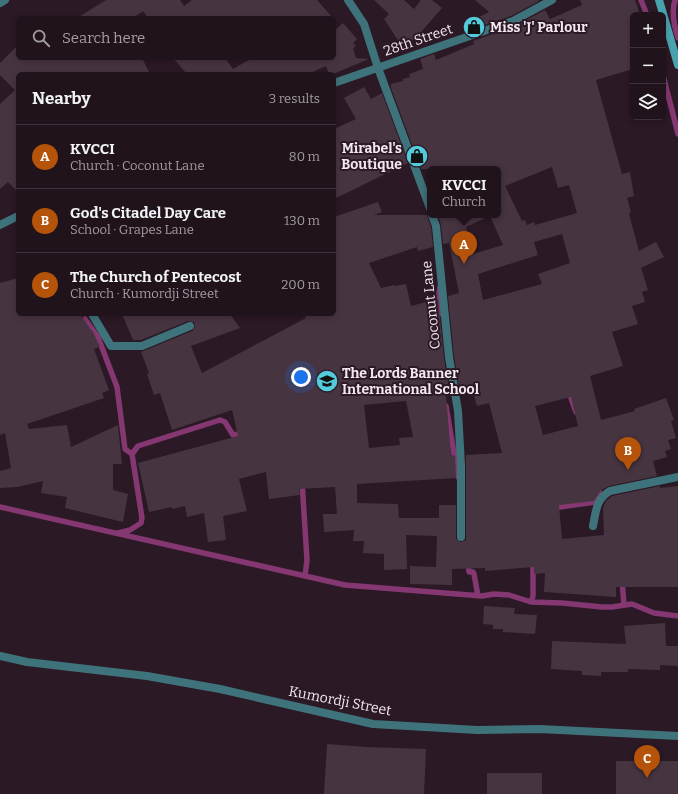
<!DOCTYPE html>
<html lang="en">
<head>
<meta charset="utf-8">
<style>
	body { margin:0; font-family:Bitter,serif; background:#2d2029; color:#f1f3f6 }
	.controls { position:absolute; right:12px; top:12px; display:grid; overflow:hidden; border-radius:6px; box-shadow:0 2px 6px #0003 }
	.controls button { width:36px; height:36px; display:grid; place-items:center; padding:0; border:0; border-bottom:1px solid #3d323b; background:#20131c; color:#f1f3f6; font:20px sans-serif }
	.you { position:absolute; left:301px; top:377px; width:14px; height:14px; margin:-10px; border:3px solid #fff; border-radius:50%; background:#1a73e8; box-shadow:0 0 0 6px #1a73e833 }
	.badge { display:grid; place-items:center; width:26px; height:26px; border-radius:50%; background:#b45309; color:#fff; font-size:13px; font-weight:700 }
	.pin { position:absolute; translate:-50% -33px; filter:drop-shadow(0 1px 2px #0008) }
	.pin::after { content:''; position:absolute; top:21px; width:14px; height:12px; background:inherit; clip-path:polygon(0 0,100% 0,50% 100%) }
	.popup { position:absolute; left:427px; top:166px; width:74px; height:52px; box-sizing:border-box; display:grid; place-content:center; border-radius:6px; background:#20131c; filter:drop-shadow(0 1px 3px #0005); font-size:13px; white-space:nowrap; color:#a29ea3 }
	.popup b { font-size:15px; color:#f1f3f6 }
	.popup::after { content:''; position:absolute; left:50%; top:100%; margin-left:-8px; border:8px solid transparent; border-top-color:#20131c }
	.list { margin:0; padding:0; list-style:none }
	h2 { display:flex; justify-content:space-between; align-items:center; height:52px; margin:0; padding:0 16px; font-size:17px }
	h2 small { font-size:13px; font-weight:400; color:#a29ea3 }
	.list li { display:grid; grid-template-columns:26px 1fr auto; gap:12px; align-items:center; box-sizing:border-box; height:64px; padding:0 16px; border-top:1px solid #3d323b }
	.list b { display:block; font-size:15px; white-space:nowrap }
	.list p { margin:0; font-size:13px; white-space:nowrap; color:#a29ea3 }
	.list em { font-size:13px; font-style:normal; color:#a29ea3 }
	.icon { flex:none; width:22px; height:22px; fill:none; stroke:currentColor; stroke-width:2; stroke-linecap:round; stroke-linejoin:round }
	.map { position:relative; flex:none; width:678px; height:794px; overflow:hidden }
	.search { position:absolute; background:#20131c; box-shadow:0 2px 6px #0003; left:16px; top:16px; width:320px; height:44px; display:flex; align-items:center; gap:10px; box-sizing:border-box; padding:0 14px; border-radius:6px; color:#a29ea3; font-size:15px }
	.panel { position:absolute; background:#20131c; box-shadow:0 2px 6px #0003; left:16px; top:72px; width:320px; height:244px; border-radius:6px }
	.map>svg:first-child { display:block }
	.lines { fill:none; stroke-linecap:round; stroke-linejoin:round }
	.stream { stroke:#843770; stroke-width:5.5 }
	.building { fill:#473441; fill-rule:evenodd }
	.street { stroke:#3f737b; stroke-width:8 }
	.secondary { stroke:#49a3af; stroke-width:8 }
	.labels { text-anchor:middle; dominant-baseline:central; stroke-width:4; stroke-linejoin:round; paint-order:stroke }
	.poi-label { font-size:14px; font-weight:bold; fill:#f3e7ef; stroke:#2b1926; text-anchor:start }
	.street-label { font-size:14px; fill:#f3e7ef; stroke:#2b1926 }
</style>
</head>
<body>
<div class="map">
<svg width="678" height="794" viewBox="0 0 678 794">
	<rect width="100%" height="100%" fill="#2b1926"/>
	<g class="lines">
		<path class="stream" d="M641,0l6,15
			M675,0c-4,13 -1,26 3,38
			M663,75l15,59
			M439,314v-20l1,-7
			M85,319l13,18 19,50 8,62 7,5
			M571,398l5,14
			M446,406l12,71
			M302,481l5,79 -2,16
			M0,507l345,78 137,11 12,-2 15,1 22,7 31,1 40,4h10l20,-3 22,9 24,3
			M553,508l42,-6 4,-11
			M118,533l12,-3 11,-7 1,-5 -10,-64 6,-8 82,-26 5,2 8,13 11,-2
			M468,563l1,9h4l1,2 4,22
			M622,580l2,25
			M531,602l2,-6v-34"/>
	</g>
	<path class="building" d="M106,0h74l4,6 8,-6h125l16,18h-185l-5,-7 -10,7h-56z
		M374,0h30l10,9 7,-9h11l10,8 -27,31 -14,6 -17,-26 5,-5z
		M475,0h63l1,1 -28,15 -43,15 -3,-7 24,-12z
		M580,0h55l5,15h-7v54l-37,11 26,94 8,-2 4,24 -7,2 4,14 -2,2 10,37 17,-9 8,15 -23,11 7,22 -6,2 3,10 -13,4 6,18 -26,8 11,34 -33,10 11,44 34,-9 -1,-2 32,-11 8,22 -3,1 5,17 -8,2 3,9 -6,2 2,6 -14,4 4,15 -48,10 -8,4 -7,11 -35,4 3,34 42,-4 -1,-27 3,-7 6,-5 48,-10v2l18,-2v101h-62v10l-72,-5 1,-19 -11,1v-7l-49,4v-3l-33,1v16l-42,-1v-18l26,1 1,-31 -31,-1 1,34 -23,1v-16l-21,-1 1,-12h-11l1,-11 -30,2 -1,-18h14l-2,-27 -36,2 1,6 -31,4 -3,-27 -27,7 8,32 -24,5 3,24 -18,2 -4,-29 -17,4 -2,-11 -13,3v-2l-23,5 -11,-49 100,-27 -6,-26 -60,20 -12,-37 -6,2 -7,-21 2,-1 -8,-21 51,-21 3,-4 -1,-5 -6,-1 -47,19h-8l-11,-26h108l10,14 -49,18 11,27 104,-55 -2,-4h30v-97l44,-15 4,10 -8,3h53l4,12 2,20 -15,4 -1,-4 -48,16 12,25 13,-3v1l12,-2 5,22 27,-7 6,59 6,36 -4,1 5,61 4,-1 1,23 -99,6v19l41,1 1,14h40v-13h17v34l5,3 5,-2v-85l36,-2 -13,-50 -12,3 -5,-17 -12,3 -6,-36 -6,-60 11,-3 -10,-50 -6,1 -2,-19 -3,-10h60v-46h-77l-30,-81v-4l12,-3v-2l7,-2 -1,-3 14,-5 -3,-10 14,-5 2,6 38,-16 -1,-3 42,-15 30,-16 5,9 32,-14zM552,167l6,21 11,-3 8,28 -42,12 -1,-3 -7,3 -2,-5 -3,1 -17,-35zM490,216l13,29 -30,9 -7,-27zM562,234l8,29 -32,11 4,10 -59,16 -5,-26 60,-19 -4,-13zM571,397l7,29 -35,9 -8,-29zM406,401l7,36 -14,1 1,7 -31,3 -5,-43z
		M343,23l14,16 -4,4 3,3 -3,2 3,10 13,1 -36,15h-4l-3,-8 -18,8h-121l-14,-16h52l8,11 19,-11h82v-27z
		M18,45v13h124l8,16h-132v118l-10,-10 -8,7v-85l15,-14 -15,-15v-12z
		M364,87l7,12 11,-6 26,70 -74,36v-70l22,-10 -12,-21z
		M18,278v36h62l11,16h1l8,17 -6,2 15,41 -7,3 2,5 -77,26 2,5 38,-4 4,22 47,-22 4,39h-9v26l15,4 -5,28 -58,-14 2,-11 -26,-4 2,-12 -26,6 -17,1v-17l11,-3 -6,-35 -5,2v-152z
		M484,606l31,2 -1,6 23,1 -2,19 -32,-2v-3h-10v-4l-10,-1z
		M665,623l1,23h12v20l-18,-1v5l-32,-1v3h-27v4l-19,-1v-4l-31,-2 1,-28 74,3 -2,-18z
		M327,744l39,3 60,2 -2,45h-100z
		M616,761h62v33h-62z
		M487,773h55v21h-55z"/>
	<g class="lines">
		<path class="street" d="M348,0l16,24 14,44 52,140
			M0,3l5,-3
			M334,83l179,-62 39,-21
			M432,215l4,11 13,131 9,54 3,54v72
			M0,225l18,-9
			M92,314l19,32h31l48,-20
			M593,526c3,-15 3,-27 17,-35l68,-14
			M0,656l27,6 120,14 73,13 153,35 104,6 63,-1 138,7"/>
		<path class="secondary" d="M659,0l19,65"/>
	</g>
	<defs>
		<g id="shop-disc" transform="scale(1.15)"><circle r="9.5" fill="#53cbdb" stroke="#2b1926"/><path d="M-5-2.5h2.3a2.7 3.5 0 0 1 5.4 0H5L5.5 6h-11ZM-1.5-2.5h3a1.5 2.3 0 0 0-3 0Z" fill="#111"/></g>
		<g id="school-disc" transform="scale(1.15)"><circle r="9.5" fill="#53cbdb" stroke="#2b1926"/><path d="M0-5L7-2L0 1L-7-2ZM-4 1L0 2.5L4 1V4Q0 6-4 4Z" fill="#111"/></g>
	</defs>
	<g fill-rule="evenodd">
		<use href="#shop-disc" x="474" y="27"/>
		<use href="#shop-disc" x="417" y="156"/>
		<use href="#school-disc" x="327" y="381"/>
	</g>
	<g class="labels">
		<g class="poi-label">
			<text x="490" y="27">Miss 'J' Parlour</text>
			<text x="402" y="148" text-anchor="end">Mirabel's<tspan x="402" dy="16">Boutique</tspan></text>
			<text x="342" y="373">The Lords Banner<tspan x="342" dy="16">International School</tspan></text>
		</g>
		<g class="street-label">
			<text transform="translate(418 40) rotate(-19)">28th Street</text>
			<text transform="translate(431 305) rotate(-96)">Coconut Lane</text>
			<text transform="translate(340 701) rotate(11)">Kumordji Street</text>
		</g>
	</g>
</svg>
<div class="controls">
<button>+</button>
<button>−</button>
<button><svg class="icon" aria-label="layers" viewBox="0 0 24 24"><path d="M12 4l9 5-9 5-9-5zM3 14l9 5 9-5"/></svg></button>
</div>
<div class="you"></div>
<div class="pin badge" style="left:464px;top:264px">A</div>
<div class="popup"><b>KVCCI</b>Church</div>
<div class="pin badge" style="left:628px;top:470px">B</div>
<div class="pin badge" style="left:647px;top:778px">C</div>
<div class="search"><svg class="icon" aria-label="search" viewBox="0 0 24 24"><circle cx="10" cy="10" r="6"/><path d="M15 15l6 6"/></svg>Search here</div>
<section class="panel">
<h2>Nearby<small>3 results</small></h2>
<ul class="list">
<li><span class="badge">A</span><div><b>KVCCI</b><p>Church · Coconut Lane</p></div><em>80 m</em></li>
<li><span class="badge">B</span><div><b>God's Citadel Day Care</b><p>School · Grapes Lane</p></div><em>130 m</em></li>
<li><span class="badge">C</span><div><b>The Church of Pentecost</b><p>Church · Kumordji Street</p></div><em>200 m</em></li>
</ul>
</section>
</div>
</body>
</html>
